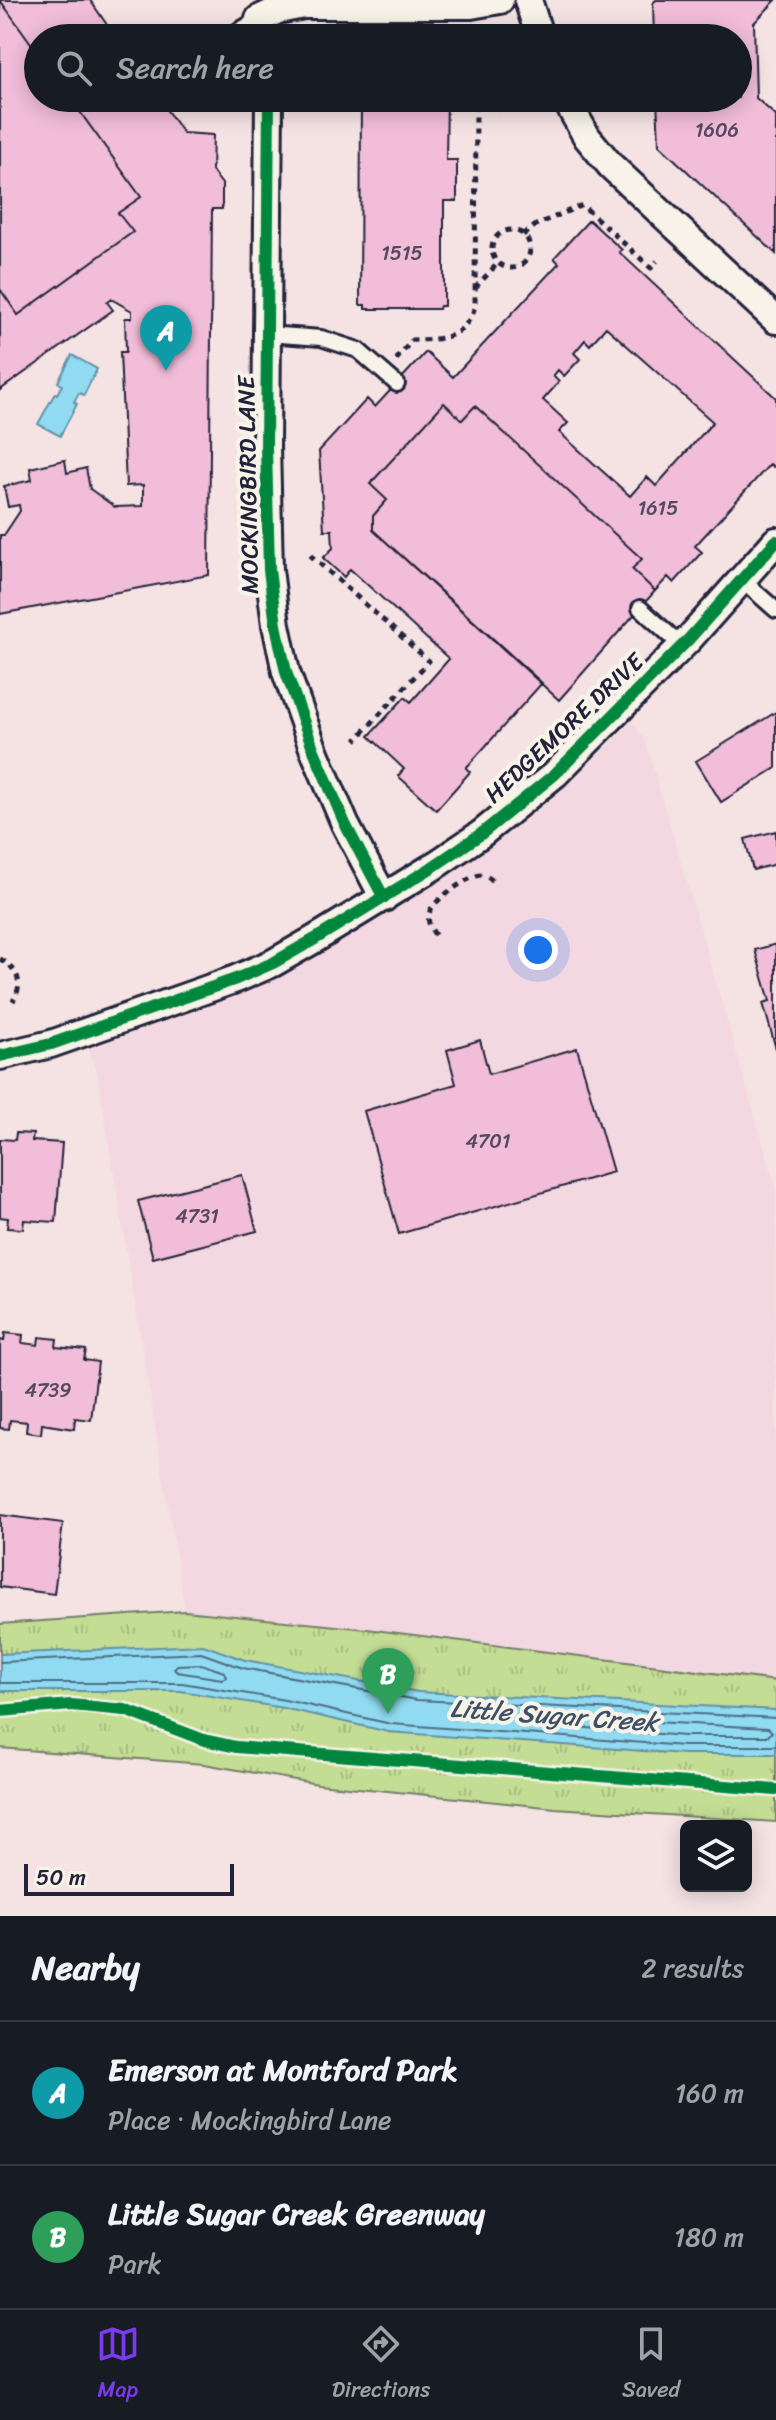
<!DOCTYPE html>
<html lang="en">
<head>
<meta charset="utf-8">
<style>
	body { margin:0; font-family:Sriracha,sans-serif; background:#242831; color:#f1f3f6 }
	.controls { position:absolute; right:24px; bottom:24px; display:grid; overflow:hidden; border-radius:12px; box-shadow:0 4px 20px #0003 }
	.controls button { width:72px; height:72px; display:grid; place-items:center; padding:0; border:0; border-bottom:2px solid #363941; background:#171b24; color:#f1f3f6; font:40px sans-serif }
	.scale { position:absolute; left:24px; bottom:20px; width:210px; box-sizing:border-box; padding-left:8px; border:4px solid #22223b; border-top:0; font-size:22px; line-height:28px; white-space:nowrap; color:#22223b; -webkit-text-stroke:6px #f7f3e8; paint-order:stroke }
	.you { position:absolute; left:538px; top:950px; width:28px; height:28px; margin:-20px; border:6px solid #fff; border-radius:50%; background:#1a73e8; box-shadow:0 0 0 12px #1a73e833 }
	.badge { display:grid; place-items:center; width:52px; height:52px; border-radius:50%; background:#7c3aed; color:#fff; font-size:26px; font-weight:700 }
	.pin { position:absolute; translate:-50% -66px; filter:drop-shadow(0 2px 4px #0008) }
	.pin::after { content:''; position:absolute; top:42px; width:28px; height:24px; background:inherit; clip-path:polygon(0 0,100% 0,50% 100%) }
	.list { margin:0; padding:0; list-style:none }
	h2 { display:flex; justify-content:space-between; align-items:center; height:104px; margin:0; padding:0 32px; font-size:34px }
	h2 small { font-size:26px; font-weight:400; color:#9ea1a6 }
	.list li { display:grid; grid-template-columns:52px 1fr auto; gap:24px; align-items:center; box-sizing:border-box; height:144px; padding:0 32px; border-top:2px solid #363941 }
	.list b { display:block; font-size:30px; white-space:nowrap }
	.list p { margin:0; font-size:26px; white-space:nowrap; color:#9ea1a6 }
	.list em { font-size:26px; font-style:normal; color:#9ea1a6 }
	.icon { flex:none; width:44px; height:44px; fill:none; stroke:currentColor; stroke-width:2; stroke-linecap:round; stroke-linejoin:round }
	.map { position:relative; flex:none; width:776px; height:1916px; overflow:hidden }
	.search { position:absolute; background:#171b24; box-shadow:0 4px 20px #0003; left:24px; right:24px; top:24px; height:88px; display:flex; align-items:center; gap:20px; box-sizing:border-box; padding:0 28px; border-radius:44px; color:#9ea1a6; font-size:30px }
	.sheet { height:392px; background:#171b24 }
	nav { display:flex; justify-content:space-around; align-items:center; box-sizing:border-box; height:112px; border-top:2px solid #363941; background:#171b24; font-size:22px; color:#9ea1a6 }
	nav a { display:grid; justify-items:center; gap:4px }
	nav .on { color:#7c3aed }
	.map>svg:first-child { display:block }
	.built { fill:#f4d8e1 }
	.park { fill:url(#park-tufts); stroke:#738068; stroke-width:2 }
	.water { fill:#90dbf1; stroke:#6491a8; stroke-width:2 }
	.lines { fill:none; stroke-linecap:round; stroke-linejoin:round }
	.shore { stroke:#4e6c84; stroke-width:2 }
	.building { fill:#f1bdd9; stroke:#22223b; stroke-width:2; fill-rule:evenodd }
	.service-casing { stroke:#22223b; stroke-width:20 }
	.minor-casing { stroke:#22223b; stroke-width:32 }
	.path { stroke:#22223b; stroke-width:5; stroke-dasharray:6 6; stroke-linecap:butt }
	.service { stroke:#f7f3e8; stroke-width:14 }
	.minor { stroke:#f7f3e8; stroke-width:26 }
	.cycleway-casing { stroke:#f7f3e8; stroke-width:17 }
	.cycleway { stroke:#00873e; stroke-width:12 }
	.labels { text-anchor:middle; dominant-baseline:central; stroke-width:8; stroke-linejoin:round; paint-order:stroke }
	.number-label { font-size:20px; fill:#564962 }
	.street-label { font-size:24px; fill:#22223b; stroke:#f7f3e8 }
	.water-label { font-size:26px; font-style:italic; fill:#3e5068; stroke:#f7f3e8 }
</style>
</head>
<body>
<div class="map">
<svg width="776" height="1916" viewBox="0 0 776 1916">
	<defs>
		<pattern id="park-tufts" width="24" height="20" patternUnits="userSpaceOnUse" patternTransform="scale(2)"><rect width="24" height="20" fill="#c4dd94"/><path d="M3 7l-1-3M5 7V3M7 7l1-3M15 17l-1-3M17 17v-4M19 17l1-3" fill="none" stroke="#a8bd80"/></pattern>
	</defs>
	<rect width="100%" height="100%" fill="#f5e3e4"/>
	<filter id="ink" filterUnits="userSpaceOnUse"><feTurbulence type="fractalNoise" baseFrequency=".0125" numOctaves="2"/><feDisplacementMap in="SourceGraphic" scale="16" xChannelSelector="R" yChannelSelector="G"/><feConvolveMatrix kernelMatrix="1 2 1 2 8 2 1 2 1" color-interpolation-filters="sRGB"/></filter>
	<g filter="url(#ink)">
		<path class="built" d="M632,721l13,19 131,447v494l-409,-52 -182,-18 -88,-540 -9,-22 147,-52 76,-38 67,-41 68,-42 132,-101z"/>
		<path class="park" d="M185,1611l182,18 409,52v141l-221,-14 -237,-24 -114,-20 -204,-16v-124z"/>
		<path class="water" d="M72,355l25,14 -13,26 -5,-2 -5,9 3,2 -17,32 -22,-12 17,-31 2,1 5,-9 -4,-3z
			M203,1645l42,15 173,32 358,18v44h-92l-295,-22 -106,-24 -102,-17h-181v-37z"/>
		<g class="lines">
			<path class="shore" d="M0,1662l201,-9 42,15 174,32 359,18
				M201,1664l23,8 2,5 -4,2 -45,-7 -3,-3 3,-4z
				M0,1683h182l103,17 106,24 293,22h92
				M539,1716l229,12 4,4 -4,4h-84l-146,-12 -3,-4z"/>
		</g>
		<path class="building" d="M0,0h90l26,38h-78v15z
			M0,0l38,53v45h32l71,99 -23,16 15,19 -115,83 -18,-26z
			M656,0h120l-22,23 2,75 20,18v138l-117,-109 -2,-47h81v-60h-84l-1,-35z
			M70,98h88l25,35 30,2 -1,36 10,13v25h-10l-3,366 -209,39v-79h4l16,-24 -1,-6 -11,2 -4,-21 28,-6 -2,-12 35,-8 2,13 19,-5 4,21 25,18 28,-1v-21l-17,1 -6,-134h6l-1,-34h7v-7l-21,-12 -4,3 6,8 -113,80v-101l18,26 115,-83 -15,-19 23,-16z
			M361,98h86l-1,62h11v41h-13v105h-4l-1,3h-74v-4h-5z
			M589,220l33,30 -3,2 157,146v65l-3,4 -3,-3 -75,82 7,6 -28,31 -6,-6 -13,14 -23,-22 10,-10 -167,-153 -13,14 -18,-17 -74,81 17,16 -14,16v14l169,153 -76,85 4,4 -34,38 -38,-34 6,-7 -35,-33 36,-39 6,5 38,-43 -99,-90 -6,8 -21,-19 10,-10 -1,-18h-8l-5,-79 48,-52 8,8 51,-55 27,25 106,-114 -5,-5zM606,327l107,95 -57,64 -9,-9 -17,19 -71,-64 9,-9 -25,-23 16,-18 -6,-6 5,-6 6,6 16,-17 -6,-6 11,-13 5,5z
			M444,403l18,17 13,-14 167,153 -10,10 23,22 -96,109 -186,-170v-14l14,-16 -17,-16z
			M776,712v56l-55,34 -25,-41z
			M776,831v33l-23,6 -8,-31z
			M776,944v105l-13,-46 7,-2 -15,-51z
			M480,1040l9,34 88,-26 36,124 -214,62 -35,-123 92,-27 -9,-34z
			M16,1133l17,1 -1,7 30,2 -6,79 -32,-2 -1,9 -16,-1 1,-10 -8,-1v-78l15,1z
			M242,1175l15,56 -104,27 -15,-57z
			M5,1333l18,2 -1,8 16,2 1,-8 18,2 -1,8 30,3 -2,10 14,2 -7,58 -16,-2 -1,11 -32,-5 -1,10 -15,-2 1,-10 -17,-2 -1,9 -9,-1v-88l4,1z
			M0,1515l63,8 -9,71 -54,-7z"/>
		<g class="lines">
			<g class="service-casing">
				<path id="service" d="M226,38l33,-19
					M267,334l54,4 37,12 39,34
					M741,579l35,31
					M640,608l42,38"/>
			</g>
			<g class="minor-casing">
				<path id="minor" d="M528,0l12,38
					M259,19l19,-9 26,-5h167l29,-5
					M269,98l-3,349 3,123 7,55 10,47 27,76 32,76 39,74
					M565,98l22,39 24,29 165,154
					M0,1056l51,-12 185,-65 37,-16 42,-24 116,-71 50,-34 74,-60 133,-134 88,-99"/>
			</g>
			<path class="path" d="M492 249a19 19 0 1 1 38 0a19 19 0 1 1-38 0Z
				M523,235l13,-10 46,-20 69,63 6,-7
				M475,288l23,-25
				M396,360l16,-20c31,-1 51,0 63,-33l1,-200 24,1 22,-4
				M310,555l119,106 -73,79
				M435,935c-5,-8 -9,-15 -5,-24 4,-11 41,-37 52,-36 5,1 8,4 12,6
				M0,959c18,9 24,25 13,42"/>
			<use href="#service" class="service"/>
			<use href="#minor" class="minor"/>
			<g class="cycleway-casing">
				<path id="cycleway" d="M269,98l-3,349 3,123 7,55 10,47 27,76 32,76 39,74
					M0,1056l51,-12 185,-65 37,-16 42,-24 116,-71 50,-34 74,-60 133,-134 88,-99
					M0,1711l71,-6 54,5 79,30 32,7 540,43"/>
			</g>
			<use href="#cycleway" class="cycleway"/>
		</g>
	</g>
	<g class="labels">
		<g class="number-label">
			<text x="717" y="130">1606</text>
			<text x="402" y="253">1515</text>
			<text x="658" y="508">1615</text>
			<text x="488" y="1141">4701</text>
			<text x="197" y="1216">4731</text>
			<text x="48" y="1390">4739</text>
		</g>
		<g class="street-label">
			<text transform="translate(248 485) rotate(-91)">MOCKINGBIRD LANE</text>
			<text transform="translate(564 728) rotate(-43)">HEDGEMORE DRIVE</text>
		</g>
		<g class="water-label">
			<text transform="translate(554 1715) rotate(4)">Little Sugar Creek</text>
		</g>
	</g>
</svg>
<div class="controls">
<button><svg class="icon" aria-label="layers" viewBox="0 0 24 24"><path d="M12 4l9 5-9 5-9-5zM3 14l9 5 9-5"/></svg></button>
</div>
<div class="scale">50 m</div>
<div class="you"></div>
<div class="pin badge" style="left:166px;top:371px;background:#0f9aa8">A</div>
<div class="pin badge" style="left:388px;top:1714px;background:#2e9e5b">B</div>
<div class="search"><svg class="icon" aria-label="search" viewBox="0 0 24 24"><circle cx="10" cy="10" r="6"/><path d="M15 15l6 6"/></svg>Search here</div>
</div>
<section class="sheet">
<h2>Nearby<small>2 results</small></h2>
<ul class="list">
<li><span class="badge" style="background:#0f9aa8">A</span><div><b>Emerson at Montford Park</b><p>Place · Mockingbird Lane</p></div><em>160 m</em></li>
<li><span class="badge" style="background:#2e9e5b">B</span><div><b>Little Sugar Creek Greenway</b><p>Park</p></div><em>180 m</em></li>
</ul>
</section>
<nav>
<a class="on"><svg class="icon" aria-label="map" viewBox="0 0 24 24"><path d="M3 6l6-2 6 2 6-2v14l-6 2-6-2-6 2zM9 4v14M15 6v14"/></svg>Map</a>
<a><svg class="icon" aria-label="directions" viewBox="0 0 24 24"><path d="M12 3l9 9-9 9-9-9zM9 14v-3h6M13 9l2 2-2 2"/></svg>Directions</a>
<a><svg class="icon" aria-label="saved" viewBox="0 0 24 24"><path d="M7 4h10v16l-5-4-5 4z"/></svg>Saved</a>
</nav>
</body>
</html>
